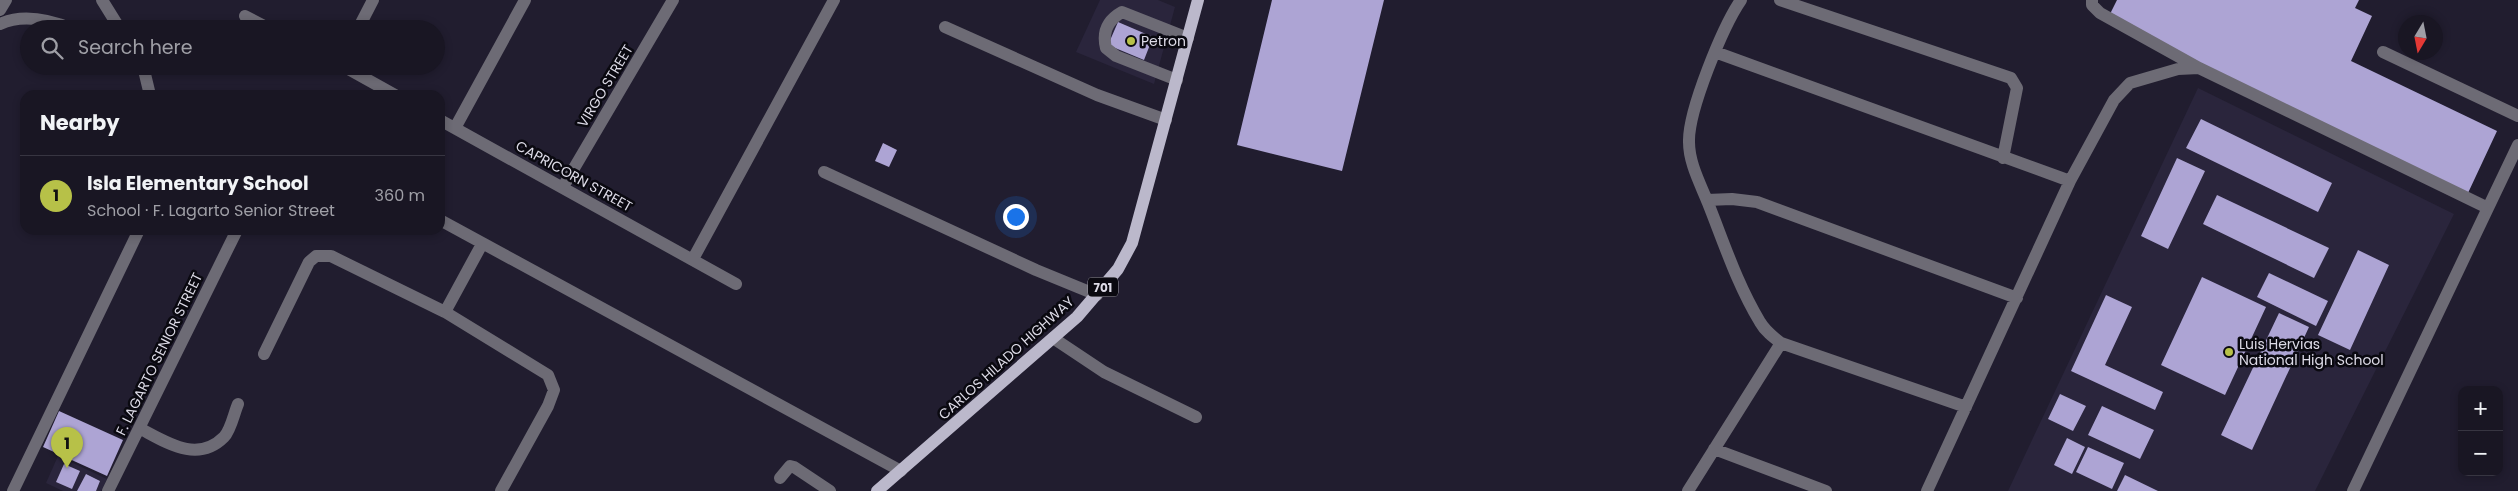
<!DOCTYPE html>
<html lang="en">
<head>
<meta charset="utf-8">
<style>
	body { margin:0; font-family:Poppins,sans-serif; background:#221f2b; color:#f1f3f6 }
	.controls { position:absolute; right:15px; bottom:15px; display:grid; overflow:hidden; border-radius:10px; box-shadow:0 2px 8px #0003 }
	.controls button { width:45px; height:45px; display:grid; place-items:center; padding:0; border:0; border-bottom:1px solid #373541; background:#191623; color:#f1f3f6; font:25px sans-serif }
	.compass { position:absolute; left:2398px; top:15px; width:45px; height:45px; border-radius:50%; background:#191623; box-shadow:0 2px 8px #0003; rotate:190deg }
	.you { position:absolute; left:1015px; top:216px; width:18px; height:18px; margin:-12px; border:4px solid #fff; border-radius:50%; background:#1a73e8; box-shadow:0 0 0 8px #1a73e833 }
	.badge { display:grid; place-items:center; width:32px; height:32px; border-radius:50%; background:#b7c148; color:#111; font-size:16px; font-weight:700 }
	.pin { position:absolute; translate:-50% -41px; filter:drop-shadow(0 1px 2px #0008) }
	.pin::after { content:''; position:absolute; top:26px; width:18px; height:15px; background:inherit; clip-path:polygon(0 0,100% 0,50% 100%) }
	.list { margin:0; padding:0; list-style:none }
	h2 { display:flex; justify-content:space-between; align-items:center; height:65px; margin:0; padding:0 20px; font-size:21px }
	h2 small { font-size:16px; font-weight:400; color:#9f9fa6 }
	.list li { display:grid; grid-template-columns:32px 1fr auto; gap:15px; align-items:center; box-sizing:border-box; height:80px; padding:0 20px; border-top:1px solid #373541 }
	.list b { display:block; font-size:19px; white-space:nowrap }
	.list p { margin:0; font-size:16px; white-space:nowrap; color:#9f9fa6 }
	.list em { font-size:16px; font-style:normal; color:#9f9fa6 }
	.icon { flex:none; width:28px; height:28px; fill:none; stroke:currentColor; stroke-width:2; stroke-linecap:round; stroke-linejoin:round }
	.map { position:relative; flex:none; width:2518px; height:491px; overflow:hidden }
	.search { position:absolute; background:#191623; box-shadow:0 2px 8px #0003; left:20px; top:20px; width:425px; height:55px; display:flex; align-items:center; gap:12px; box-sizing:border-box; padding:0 18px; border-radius:28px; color:#9f9fa6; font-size:19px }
	.panel { position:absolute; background:#191623; box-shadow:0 2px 8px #0003; left:20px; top:90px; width:425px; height:145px; border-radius:15px }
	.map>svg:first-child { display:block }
	.built { fill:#2a253c }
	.building { fill:#ada4d4 }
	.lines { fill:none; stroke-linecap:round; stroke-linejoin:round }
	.minor { stroke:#6d6b75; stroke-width:12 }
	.major { stroke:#bbb8cb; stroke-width:12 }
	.poi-dot { fill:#b7c148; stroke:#0a0910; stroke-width:2 }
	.labels { text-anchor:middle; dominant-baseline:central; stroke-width:5; stroke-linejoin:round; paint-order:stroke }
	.shield { fill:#0a0910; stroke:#9e9ca6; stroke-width:1 }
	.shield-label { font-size:12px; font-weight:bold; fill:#dddbe7 }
	.poi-label { font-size:14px; fill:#dddbe7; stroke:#0a0910; text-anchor:start }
	.street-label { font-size:14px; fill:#dddbe7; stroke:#0a0910 }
</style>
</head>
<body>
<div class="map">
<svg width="2518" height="491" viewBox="0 0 2518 491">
	<rect width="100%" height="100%" fill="#211d2f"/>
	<path class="built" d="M1100,0h58l17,7 -21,77 -78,-32z
		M2198,88l256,126 -139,277h-307z
		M58,456l49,23 -6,12h-38l-17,-8z"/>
	<path class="building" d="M1272,0h112l-42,171 -105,-26z
		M2117,0h242l-4,8 17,8 -21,45 146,70 -29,62 -361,-173z
		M1118,22l35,15 -9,23 -36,-15z
		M2201,119l131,64 -14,29 -132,-64z
		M883,143l14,7 -8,17 -14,-6z
		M2177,158l28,13 -37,78 -27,-13z
		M2217,195l112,53 -15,30 -111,-54z
		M2358,250l31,15 -39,85 -32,-15z
		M2269,273l59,28 -12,25 -59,-29z
		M2202,277l64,30 -41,88 -64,-30z
		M2106,295l26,12 -27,58 58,27 -8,18 -84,-39z
		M2279,313l30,14 -57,123 -31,-15z
		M2060,394l26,12 -13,25 -25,-12z
		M2102,406l52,24 -14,29 -52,-24z
		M59,411l64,29 -16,36 -64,-29z
		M2067,438l18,9 -13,27 -18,-9z
		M2088,447l36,16 -12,26 -36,-17z
		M64,464l16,7 -8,18 -16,-7z
		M86,474l14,7 -4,10h-19z
		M2125,475l33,16h-41z"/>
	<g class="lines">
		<path class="minor" d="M102,0l18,29
			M1780,0l231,78 6,10 -14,70
			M2092,0v5l8,8 99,55
			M0,10l6,-10
			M245,16l25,13
			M0,24c22,-10 50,-4 72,5
			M945,27l152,68 69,25
			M358,29l15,-29
			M1715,52l355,129
			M2383,52l135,64
			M143,66l7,29
			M343,66l52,29
			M1177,80l-61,-24 -10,-8c-4,-16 2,-28 16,-36l66,26
			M440,120l296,164
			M455,128l70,-128
			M824,172l212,98 61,25
			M563,187l110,-187
			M1707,200l25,-1 25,3 260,96
			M440,220l461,251
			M693,259l141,-259
			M445,312l37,-68
			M1053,338l51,34 92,45
			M1781,343l185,64
			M264,354l45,-92 7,-6h15l114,56 103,63 6,15 -6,16 -47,85
			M139,428c27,14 58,36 85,9 7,-7 10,-24 14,-33
			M1714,449l112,42
			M780,478l10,-12 4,1 36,24
			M13,491l126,-261
			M108,491l129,-261
			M1688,491l93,-148c-8,-6 -16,-12 -21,-21 -23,-38 -36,-79 -52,-119 -8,-20 -19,-40 -19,-61 -1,-31 34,-116 52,-142
			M1927,491l143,-310 44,-81 16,-17 48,-14 21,-1 289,140
			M2353,491l165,-346"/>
		<path class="major" d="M877,491l200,-174 41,-48 14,-26 66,-243"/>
	</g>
	<g class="poi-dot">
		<circle cx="1131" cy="41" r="5"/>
		<circle cx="2229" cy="352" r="5"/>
	</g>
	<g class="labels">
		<rect class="shield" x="1088" y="277.5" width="30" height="19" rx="4"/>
		<g class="shield-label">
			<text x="1103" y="287">701</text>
		</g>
		<g class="poi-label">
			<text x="1141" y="41">Petron</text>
			<text x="2239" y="344">Luis Hervias<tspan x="2239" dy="16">National High School</tspan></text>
		</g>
		<g class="street-label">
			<text transform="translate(605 86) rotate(-59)">VIRGO STREET</text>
			<text transform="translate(574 176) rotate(29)">CAPRICORN STREET</text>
			<text transform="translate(159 354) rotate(-64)">F. LAGARTO SENIOR STREET</text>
			<text transform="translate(1006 358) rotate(-42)">CARLOS HILADO HIGHWAY</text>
		</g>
	</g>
</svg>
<div class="controls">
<button>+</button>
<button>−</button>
</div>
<svg class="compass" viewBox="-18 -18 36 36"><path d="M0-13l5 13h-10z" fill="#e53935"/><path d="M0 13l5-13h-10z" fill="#9f9fa6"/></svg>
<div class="you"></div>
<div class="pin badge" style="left:67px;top:468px">1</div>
<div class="search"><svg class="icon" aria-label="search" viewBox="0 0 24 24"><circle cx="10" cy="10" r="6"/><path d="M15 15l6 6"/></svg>Search here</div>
<section class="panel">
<h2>Nearby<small></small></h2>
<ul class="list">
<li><span class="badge">1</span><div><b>Isla Elementary School</b><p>School · F. Lagarto Senior Street</p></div><em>360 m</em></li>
</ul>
</section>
</div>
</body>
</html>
